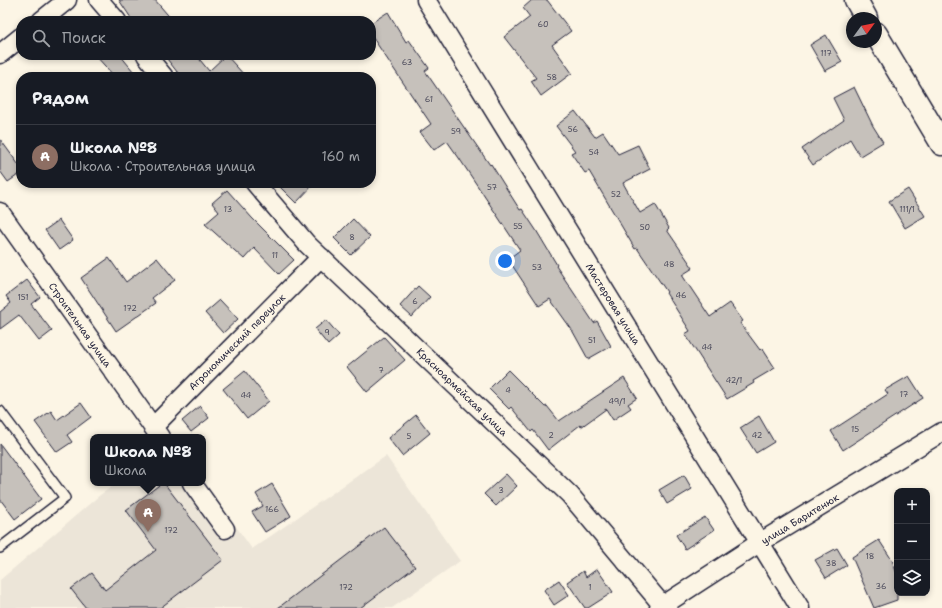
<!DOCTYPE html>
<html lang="ru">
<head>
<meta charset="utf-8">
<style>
	body { margin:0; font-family:"Shantell Sans",sans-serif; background:#242831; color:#f1f3f6 }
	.controls { position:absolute; right:12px; bottom:12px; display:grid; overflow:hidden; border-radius:8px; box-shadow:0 2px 6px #0003 }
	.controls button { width:36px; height:36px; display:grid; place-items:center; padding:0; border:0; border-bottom:1px solid #363941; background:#171b24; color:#f1f3f6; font:20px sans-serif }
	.compass { position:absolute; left:846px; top:12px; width:36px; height:36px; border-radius:50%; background:#171b24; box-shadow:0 2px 6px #0003; rotate:57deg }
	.you { position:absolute; left:505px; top:261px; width:14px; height:14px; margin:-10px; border:3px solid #fff; border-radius:50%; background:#1a73e8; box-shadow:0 0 0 6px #1a73e833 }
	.badge { display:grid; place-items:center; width:26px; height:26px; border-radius:50%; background:#d93025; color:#fff; font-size:13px; font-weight:700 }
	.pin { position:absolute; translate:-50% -33px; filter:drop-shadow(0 1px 2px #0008) }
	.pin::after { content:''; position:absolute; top:21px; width:14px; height:12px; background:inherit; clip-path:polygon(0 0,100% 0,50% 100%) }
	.popup { position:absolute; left:90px; top:434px; width:116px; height:52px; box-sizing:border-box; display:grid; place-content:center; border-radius:8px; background:#171b24; filter:drop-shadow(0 1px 3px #0005); font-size:13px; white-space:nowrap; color:#9ea1a6 }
	.popup b { font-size:15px; color:#f1f3f6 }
	.popup::after { content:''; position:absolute; left:50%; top:100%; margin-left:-8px; border:8px solid transparent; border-top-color:#171b24 }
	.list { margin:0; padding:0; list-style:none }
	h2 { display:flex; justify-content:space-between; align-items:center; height:52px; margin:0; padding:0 16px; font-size:17px }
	h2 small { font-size:13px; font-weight:400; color:#9ea1a6 }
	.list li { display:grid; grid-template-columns:26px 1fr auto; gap:12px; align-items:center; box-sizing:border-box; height:64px; padding:0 16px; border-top:1px solid #363941 }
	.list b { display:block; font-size:15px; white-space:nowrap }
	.list p { margin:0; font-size:13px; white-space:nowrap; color:#9ea1a6 }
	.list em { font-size:13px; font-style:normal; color:#9ea1a6 }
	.icon { flex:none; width:22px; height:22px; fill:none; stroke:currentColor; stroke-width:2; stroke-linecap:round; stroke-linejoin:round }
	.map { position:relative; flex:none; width:942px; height:608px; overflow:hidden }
	.search { position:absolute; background:#171b24; box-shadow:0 2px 6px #0003; left:16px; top:16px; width:360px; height:44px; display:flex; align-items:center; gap:10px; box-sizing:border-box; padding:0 14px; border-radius:16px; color:#9ea1a6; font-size:15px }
	.panel { position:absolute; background:#171b24; box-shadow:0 2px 6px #0003; left:16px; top:72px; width:360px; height:116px; border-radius:16px }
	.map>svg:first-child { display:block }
	.built { fill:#ece5d8 }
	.building { fill:#c6c1bb; stroke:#22223b }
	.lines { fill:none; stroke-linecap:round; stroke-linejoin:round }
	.lane-casing { stroke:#22223b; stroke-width:12 }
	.street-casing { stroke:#22223b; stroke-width:21 }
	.secondary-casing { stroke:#22223b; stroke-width:25 }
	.lane { stroke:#fcf5e5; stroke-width:9 }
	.street { stroke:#fcf5e5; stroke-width:18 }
	.secondary { stroke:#fcf5e5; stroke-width:22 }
	.labels { text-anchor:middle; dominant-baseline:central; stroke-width:4; stroke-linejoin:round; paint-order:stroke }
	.number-label { font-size:8px; fill:#4b4a5b }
	.street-label { font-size:10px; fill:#22223b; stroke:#fcf5e5 }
</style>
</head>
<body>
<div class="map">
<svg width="942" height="608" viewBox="0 0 942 608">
	<rect width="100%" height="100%" fill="#fcf5e5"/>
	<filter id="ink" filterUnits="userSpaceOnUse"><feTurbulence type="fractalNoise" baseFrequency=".025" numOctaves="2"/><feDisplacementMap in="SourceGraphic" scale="8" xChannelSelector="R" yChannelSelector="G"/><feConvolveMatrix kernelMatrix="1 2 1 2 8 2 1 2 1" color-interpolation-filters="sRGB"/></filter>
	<g filter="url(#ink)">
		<path class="built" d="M386,456l74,105 -68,47h-392v-28l100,-85 17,-12h86v-3l49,69z"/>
		<path class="building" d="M119,0h36l18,21h-40z
			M532,0h15l24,31 -19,14 20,28 -31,23 -10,-15 5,-3 -32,-41 26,-20 -7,-9z
			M388,12l18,30 3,-2 20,28 -4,3 65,94 1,-1 29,46 2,-1 14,21 21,35 -1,1 38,57 3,-2 14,25 -23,13 -16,-29 -22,-31 -11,7 -31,-47 12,-9 -61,-92 -12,-17 -13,9 -14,-18 11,-8 -60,-89v-12z
			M826,35l16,27 -17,9 -15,-26z
			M95,55h25l18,22h-23z
			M164,55h32l13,16 17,-16 20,22h-65z
			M854,87l19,39 10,16 -23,14 -10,-17 -37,26 -11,-16 42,-29 -11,-22z
			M575,111l20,26 8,-5 15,22 20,-9 12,24 -27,14 17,30 15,-9 14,24 -2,2 26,38 -11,7 28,42 20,-14 13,18 -3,2 20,27 2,-2 13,20 -22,13 1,2 -27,16 -42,-65 5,-3 -24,-38 1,-1 -30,-44 -2,1 -46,-78 -4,2 -14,-20 4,-2 -19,-25z
			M0,139l21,29v5l-13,9 -8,-11z
			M276,183h39l-19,20z
			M908,189l17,27 -20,12 -16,-27z
			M227,190l25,28 42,42 -15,14 -25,-26 -10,11 -39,-35 14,-12 -7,-9z
			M353,219l17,18 -19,18 -17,-17z
			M59,220l14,20 -14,10 -14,-20z
			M109,258l17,24 31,-24 18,22 -23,18 4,5 -40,28 -35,-53z
			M27,280l13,17 -9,7 21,27 -13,10 -20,-26 -19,14v-17l11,-9 -5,-7z
			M418,286l12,11 -18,20 -12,-11z
			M220,300l18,19 -15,14 -18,-20z
			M326,320l13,15 -11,10 -13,-16z
			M384,337l21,23 -38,32 -20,-25z
			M508,370l37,37 2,-1 12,15 65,-43 13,20 -9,6 3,4 -18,12 -7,-11 -25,18 -1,-2 -32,25 -15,-20 -2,2 -20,-25 -2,2 -20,-20z
			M245,371l24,30 -22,18 -24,-30z
			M909,376l14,22 -80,52 -12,-19 57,-37 -3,-4z
			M81,403l10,14 -24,18 5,7 -15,10 -22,-30 16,-11 6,9z
			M200,406l9,12 -18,14 -9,-11z
			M416,415l14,18 -28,23 -14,-18z
			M759,416l15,26 -18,11 -16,-25z
			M0,444l41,55 -26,20 -15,-20z
			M506,474l11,12 -21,20 -12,-12z
			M684,475l8,14 -25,15 -8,-14z
			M162,483h2l59,77 -63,48h-74l-15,-19 21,-16 13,17 51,-40 -30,-40z
			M272,484l19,32 -26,16 -13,-20 11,-6 -7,-12z
			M705,517l9,13 -29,19 -9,-14z
			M384,527l31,40 -55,41h-82z
			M879,540l13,20 5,14v26l-23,8 -22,-51z
			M837,548l10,17 -21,13 -11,-18z
			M597,569l16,23 -25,16h-3l-18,-26 16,-11 3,6z
			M559,580l10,15 -15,10 -10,-15z"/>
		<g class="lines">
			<g class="lane-casing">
				<path id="lane" d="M0,411l65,87 -65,50"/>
			</g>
			<g class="street-casing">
				<path id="street" d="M99,0l18,21
					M426,0l374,608
					M41,21l26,-21
					M0,54l21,-17
					M146,55l18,22
					M255,183l52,61 263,251 93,111
					M0,212l160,225
					M153,427l168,-170
					M192,483l33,46
					M659,608l100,-65 183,-111"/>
			</g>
			<g class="secondary-casing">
				<path id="secondary" d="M856,0l10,18
					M876,34l66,110"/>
			</g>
			<use href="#lane" class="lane"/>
			<use href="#street" class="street"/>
			<use href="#secondary" class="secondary"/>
		</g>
	</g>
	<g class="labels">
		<g class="number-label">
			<text x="543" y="24">60</text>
			<text x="826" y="53">117</text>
			<text x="407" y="62">63</text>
			<text x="552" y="77">58</text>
			<text x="429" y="99">61</text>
			<text x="573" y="129">56</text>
			<text x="456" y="131">59</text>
			<text x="594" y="152">54</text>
			<text x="492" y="187">57</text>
			<text x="616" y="194">52</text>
			<text x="228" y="209">13</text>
			<text x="907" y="209">111/1</text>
			<text x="518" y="226">55</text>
			<text x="645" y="227">50</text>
			<text x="352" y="237">8</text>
			<text x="275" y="255">11</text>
			<text x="669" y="264">48</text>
			<text x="537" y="267">53</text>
			<text x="681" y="295">46</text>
			<text x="23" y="297">151</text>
			<text x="415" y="301">6</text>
			<text x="130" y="308">172</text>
			<text x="327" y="332">9</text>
			<text x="592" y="340">51</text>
			<text x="707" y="347">44</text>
			<text x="381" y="370">7</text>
			<text x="734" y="380">42/1</text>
			<text x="508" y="390">4</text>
			<text x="904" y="394">17</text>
			<text x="246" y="395">44</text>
			<text x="617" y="401">49/1</text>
			<text x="855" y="429">15</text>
			<text x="551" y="435">2</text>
			<text x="757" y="435">42</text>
			<text x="409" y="436">5</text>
			<text x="501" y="490">3</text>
			<text x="272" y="509">166</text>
			<text x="171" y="530">172</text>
			<text x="870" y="556">18</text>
			<text x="831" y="563">38</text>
			<text x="881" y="586">36</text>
			<text x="346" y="587">172</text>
			<text x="590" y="587">1</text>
		</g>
		<g class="street-label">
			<text transform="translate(613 304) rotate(58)">Мастеровая улица</text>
			<text transform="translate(80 325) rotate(55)">Строительная улица</text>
			<text transform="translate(237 342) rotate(-45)">Агрономический переулок</text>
			<text transform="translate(462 392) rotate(44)">Красноармейская улица</text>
			<text transform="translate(800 519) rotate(-31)">улица Баритенюк</text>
		</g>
	</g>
</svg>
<div class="controls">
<button>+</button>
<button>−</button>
<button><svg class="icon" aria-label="layers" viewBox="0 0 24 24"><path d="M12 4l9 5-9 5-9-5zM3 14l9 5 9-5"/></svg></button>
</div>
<svg class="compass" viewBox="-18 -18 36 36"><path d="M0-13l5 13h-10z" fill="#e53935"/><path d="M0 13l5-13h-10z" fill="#9ea1a6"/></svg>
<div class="you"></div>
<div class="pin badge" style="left:148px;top:532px;background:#8d6e63">A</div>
<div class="popup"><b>Школа №8</b>Школа</div>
<div class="search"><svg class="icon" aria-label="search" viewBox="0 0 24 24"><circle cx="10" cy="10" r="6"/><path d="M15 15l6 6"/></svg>Поиск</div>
<section class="panel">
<h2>Рядом<small></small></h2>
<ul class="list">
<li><span class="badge" style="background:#8d6e63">A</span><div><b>Школа №8</b><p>Школа · Строительная улица</p></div><em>160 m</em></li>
</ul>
</section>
</div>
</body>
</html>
